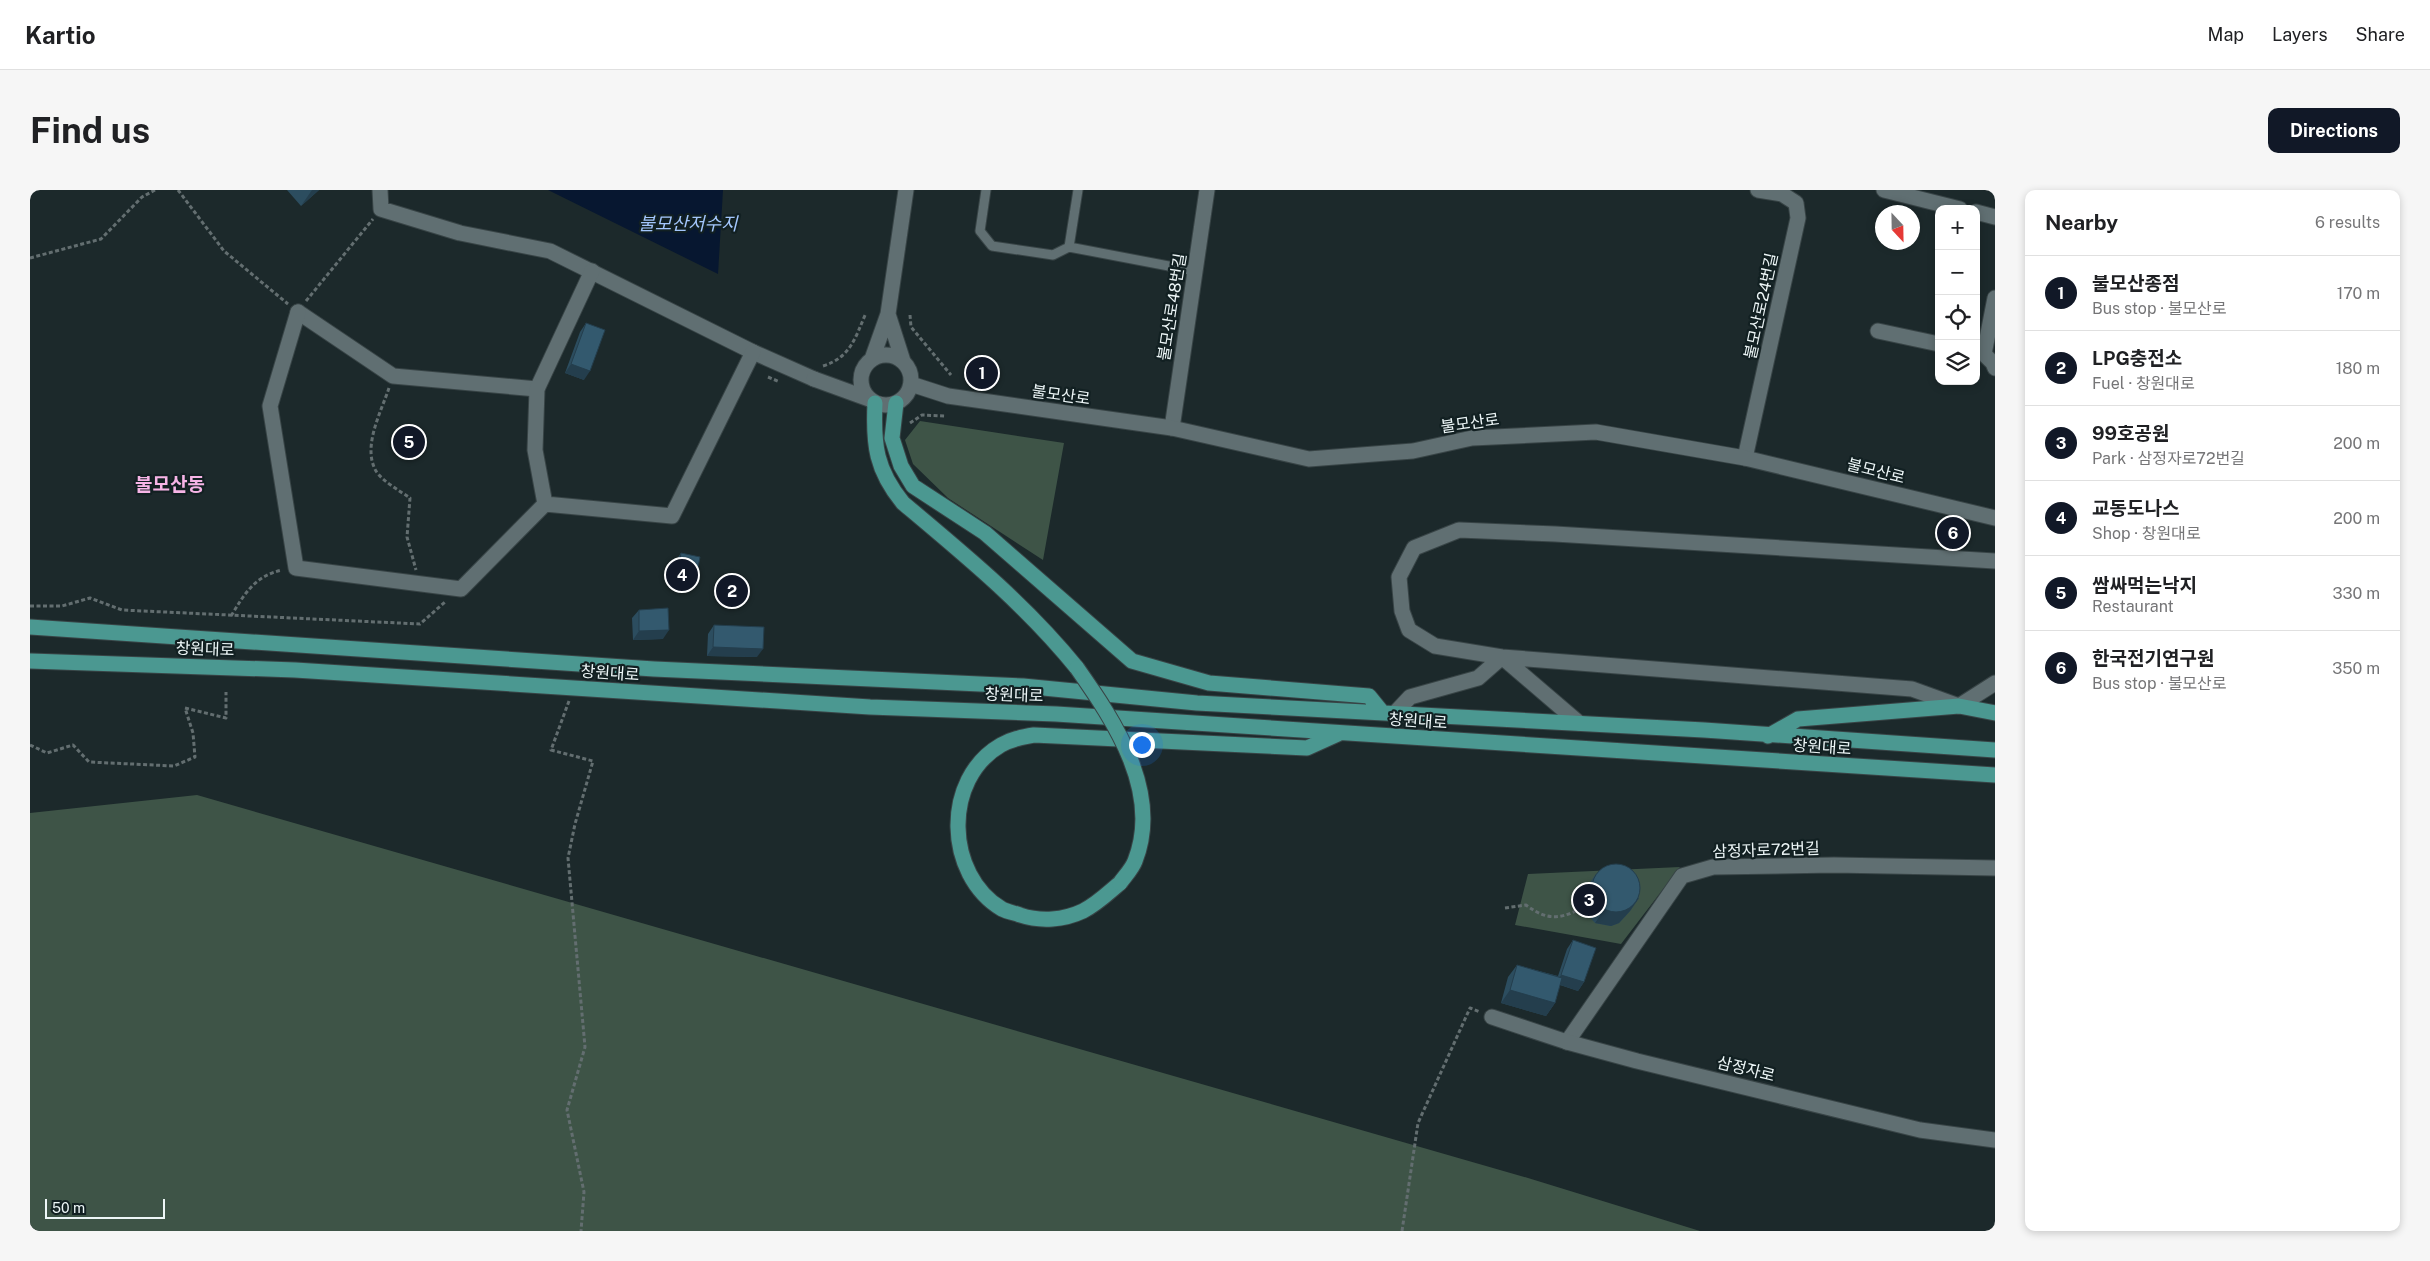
<!DOCTYPE html>
<html lang="en">
<head>
<meta charset="utf-8">
<style>
	body { margin:0; font-family:"Public Sans","Noto Sans KR",sans-serif; background:#f6f6f6; color:#202124 }
	.controls { position:absolute; right:15px; top:15px; display:grid; overflow:hidden; border-radius:10px; box-shadow:0 2px 8px #0003 }
	.controls button { width:45px; height:45px; display:grid; place-items:center; padding:0; border:0; border-bottom:1px solid #e0e0e0; background:#fff; color:#202124; font:25px sans-serif }
	.compass { position:absolute; left:1845px; top:15px; width:45px; height:45px; border-radius:50%; background:#fff; box-shadow:0 2px 8px #0003; rotate:158deg }
	.scale { position:absolute; left:15px; bottom:12px; width:120px; box-sizing:border-box; padding-left:5px; border:2px solid #edf6f7; border-top:0; font-size:14px; line-height:18px; white-space:nowrap; color:#edf6f7; -webkit-text-stroke:4px #122022; paint-order:stroke }
	.you { position:absolute; left:1111px; top:554px; width:18px; height:18px; margin:-12px; border:4px solid #fff; border-radius:50%; background:#1a73e8; box-shadow:0 0 0 8px #1a73e833 }
	.badge { display:grid; place-items:center; width:32px; height:32px; border-radius:50%; background:#111827; color:#fff; font-size:16px; font-weight:700 }
	.pin { position:absolute; translate:-50% -50%; border:2px solid #fff; box-shadow:0 1px 5px #0006 }
	.list { margin:0; padding:0; list-style:none }
	h2 { display:flex; justify-content:space-between; align-items:center; height:65px; margin:0; padding:0 20px; font-size:21px }
	h2 small { font-size:16px; font-weight:400; color:#757577 }
	.list li { display:grid; grid-template-columns:32px 1fr auto; gap:15px; align-items:center; box-sizing:border-box; height:75px; padding:0 20px; border-top:1px solid #e0e0e0 }
	.list b { display:block; font-size:19px; white-space:nowrap }
	.list p { margin:0; font-size:16px; white-space:nowrap; color:#757577 }
	.list em { font-size:16px; font-style:normal; color:#757577 }
	.icon { flex:none; width:28px; height:28px; fill:none; stroke:currentColor; stroke-width:2; stroke-linecap:round; stroke-linejoin:round }
	.map { position:relative; flex:none; width:1965px; height:1041px; overflow:hidden; border-radius:10px }
	header { display:flex; align-items:center; gap:30px; box-sizing:border-box; height:70px; padding:0 25px; background:#fff; border-bottom:1px solid #e0e0e0 }
	header strong { font-size:24px }
	nav { display:flex; gap:28px; margin-inline-start:auto; font-size:18px }
	.intro { display:flex; align-items:center; justify-content:space-between; box-sizing:border-box; height:120px; padding:0 30px }
	h1 { margin:0; font-size:35px }
	.button { padding:12px 22px; border-radius:10px; background:#111827; color:#fff; font-size:18px; font-weight:700 }
	main { display:flex; gap:30px; padding:0 30px }
	aside { flex:1; background:#fff; border-radius:10px; box-shadow:0 2px 8px #0003 }
	.map>svg:first-child { display:block }
	.green { fill:#3e5447 }
	.water { fill:#071730 }
	.lines { fill:none; stroke-linecap:round; stroke-linejoin:round }
	.lane-casing { stroke:#384446; stroke-width:11 }
	.street-casing { stroke:#384446; stroke-width:17 }
	.secondary-casing { stroke:#384446; stroke-width:17 }
	.primary-casing { stroke:#384446; stroke-width:17 }
	.path { stroke:#636e70; stroke-width:3; stroke-dasharray:4 2.5; stroke-linecap:butt }
	.lane { stroke:#606f72; stroke-width:9 }
	.street { stroke:#606f72; stroke-width:15 }
	.secondary { stroke:#606f72; stroke-width:15 }
	.primary { stroke:#4b9891; stroke-width:15 }
	.primary-bridge-casing { stroke:#384446; stroke-width:17; stroke-linecap:butt }
	.primary-bridge { stroke:#4b9891; stroke-width:15 }
	.wall { fill:#2c4d5f }
	.shaded-wall { fill:#243e4d }
	.building { fill:#33596e; stroke:#243e4d }
	.labels { text-anchor:middle; dominant-baseline:central; stroke-width:4.5; stroke-linejoin:round; paint-order:stroke }
	.street-label { font-size:16px; fill:#edf6f7; stroke:#122022 }
	.water-label { font-size:18px; font-style:italic; fill:#a3c6fc; stroke:#122022 }
	.quarter-label { font-size:19px; font-weight:bold; fill:#f6b4e6; stroke:#122022 }
</style>
</head>
<body>
<header>
<strong>Kartio</strong>
<nav><a>Map</a><a>Layers</a><a>Share</a></nav>
</header>
<div class="intro"><h1>Find us</h1><a class="button">Directions</a></div>
<main>
<div class="map">
<svg width="1965" height="1041" viewBox="0 0 1965 1041">
	<rect width="100%" height="100%" fill="#1c292b"/>
	<path class="green" d="M890,231l144,22 -21,117 -95,-62 -35,-34 -8,-24z
		M167,605l1331,383 172,53h-1670v-418z
		M1650,677l-59,77 -106,-19 13,-51z"/>
	<path class="water" d="M518,0h175l-5,84z"/>
	<g class="lines">
		<g class="lane-casing">
			<path id="lane" d="M956,0l-6,41 12,15 61,9 16,-8 126,24
				M1039,57l9,-57"/>
		</g>
		<g class="street-casing">
			<path id="street" d="M350,0l1,19 79,24 90,18 203,101 61,27
				M1854,0l76,19
				M1946,22l19,5
				M268,122l95,64 144,13
				M1848,141l61,13
				M1946,162l8,2 11,-56
				M1954,164l9,9 2,5
				M1142,238l35,-238
				M1715,268l53,-240 -2,-15 -14,-9 -24,-4
				M1965,371l-440,-27 -96,-4 -45,18 -15,29 3,34 7,19 26,16 67,11 410,32 47,17 36,-23
				M1365,523l15,-16 68,-19 24,-21 77,66
				M1537,852l115,-166 31,-9 121,-2 161,3"/>
		</g>
		<g class="secondary-casing">
			<path id="secondary" d="M562,81l-55,118 -2,61 10,54 127,12 81,-164
				M268,122l-28,94 26,162 165,21 84,-85
				M858,124l15,47
				M831 190a25 25 0 1 1 50 0a25 25 0 1 1-50 0Z
				M842,169l16,-45 18,-124
				M784,189l55,20
				M881,194l37,12 224,32 137,31 104,-8 59,-13 124,-6 149,26 250,60
				M1462,827l75,25 70,19 283,69 75,10"/>
		</g>
		<g class="primary-casing">
			<path id="primary" d="M845,213c-2,42 1,67 28,100 62,52 123,102 174,165
				M866,213l-4,35 9,28 12,20 72,47 147,128 77,22 160,13 13,16
				M0,437l624,42 369,17 174,17 507,27 291,20
				M0,471l265,9 575,37 186,7 939,61
				M1738,546l30,-17 161,-13 36,7
				M1090,693c-12,10 -23,21 -37,28 -19,9 -42,11 -63,4 -5,-2 -12,-3 -18,-6 -57,-34 -60,-130 -1,-164 10,-6 21,-8 33,-10l273,13 31,-14"/>
		</g>
		<path class="path" d="M148,0l46,61 64,53
			M0,68l71,-19 41,-42 13,-7
			M276,111l67,-82
			M880,125l1,12 40,48
			M793,176c28,-9 32,-28 43,-53
			M738,187l12,5
			M359,198c-8,24 -27,59 -13,83 6,10 24,20 34,27l-3,39 9,33
			M880,233l12,-8 24,1
			M0,416h32l28,-8 32,12 298,14 25,-22
			M201,426c14,-23 24,-40 51,-46
			M539,511l-18,49 42,11 -18,63 -7,34 17,189 -18,63 17,82 -3,39
			M155,518l41,10v-26
			M0,555l17,8 26,-8 16,17 85,4 21,-9 -2,-24 -8,-25
			M1475,718l21,-3c23,17 35,14 60,1
			M1372,1041l16,-108 52,-115 10,4"/>
		<use href="#lane" class="lane"/>
		<use href="#street" class="street"/>
		<use href="#secondary" class="secondary"/>
		<use href="#primary" class="primary"/>
		<g class="primary-bridge-casing">
			<path id="primary-bridge" d="M1047,478c38,54 85,125 58,193 -3,8 -10,15 -15,22"/>
		</g>
		<use href="#primary-bridge" class="primary-bridge"/>
	</g>
	<path class="wall" d="M257,0h32l-18,16z
		M556,133l-2,57 -19,-7 15,-41z
		M651,363l9,34 -19,-3 4,-22z
		M609,420l24,29 -30,1 -1,-22z
		M684,435l43,32 -50,-1 1,-22z
		M1566,684l43,24 -9,13 -11,12 -8,3 -16,-3 -11,-12 -1,-17 4,-7z
		M1543,750l11,42 -6,9 -18,-6 -5,18 -9,13 -45,-13 7,-26 9,-12 41,11 9,-27z"/>
	<path class="shaded-wall" d="M282,0h7l-18,16z
		M541,174l19,7 -6,9 -19,-7z
		M647,385l19,3 -6,9 -19,-3z
		M639,440l-6,9 -30,1 6,-9z
		M683,457l50,2 -6,8 -50,-1z
		M1609,708l-9,13 -11,12 -8,3 -16,-3 9,-13z
		M1531,785l23,7 -6,9 -23,-8z
		M1480,800l45,13 -9,13 -45,-13z"/>
	<path class="building" d="M556,133l19,7 -15,41 -19,-7z
		M651,363l19,4 -4,21 -19,-3z
		M638,418l1,22 -30,1v-21z
		M684,435l50,2 -1,22 -50,-2z
		M1562 698a24 24 0 1 1 48 0a24 24 0 1 1-48 0Z
		M1543,750l23,8 -12,34 -23,-7z
		M1487,775l45,13 -7,25 -45,-13z"/>
	<g class="labels">
		<g class="street-label">
			<text transform="translate(1731 116) rotate(-78)">불모산로24번길</text>
			<text transform="translate(1142 117) rotate(-81)">불모산로48번길</text>
			<text transform="translate(1031 205) rotate(8)">불모산로</text>
			<text transform="translate(1440 233) rotate(-8)">불모산로</text>
			<text transform="translate(1846 281) rotate(14)">불모산로</text>
			<text transform="translate(175 459) rotate(2)">창원대로</text>
			<text transform="translate(580 483) rotate(4)">창원대로</text>
			<text transform="translate(984 505) rotate(2)">창원대로</text>
			<text transform="translate(1388 531) rotate(4)">창원대로</text>
			<text transform="translate(1792 557) rotate(4)">창원대로</text>
			<text transform="translate(1736 660) rotate(-2)">삼정자로72번길</text>
			<text transform="translate(1716 879) rotate(14)">삼정자로</text>
		</g>
		<g class="water-label">
			<text x="658" y="33">불모산저수지</text>
		</g>
		<g class="quarter-label">
			<text x="140" y="294">불모산동</text>
		</g>
	</g>
</svg>
<div class="controls">
<button>+</button>
<button>−</button>
<button><svg class="icon" aria-label="locate" viewBox="0 0 24 24"><circle cx="12" cy="12" r="6"/><path d="M12 2v4M12 18v4M2 12h4M18 12h4"/></svg></button>
<button><svg class="icon" aria-label="layers" viewBox="0 0 24 24"><path d="M12 4l9 5-9 5-9-5zM3 14l9 5 9-5"/></svg></button>
</div>
<svg class="compass" viewBox="-18 -18 36 36"><path d="M0-13l5 13h-10z" fill="#e53935"/><path d="M0 13l5-13h-10z" fill="#757577"/></svg>
<div class="scale">50 m</div>
<div class="you"></div>
<div class="pin badge" style="left:952px;top:183px">1</div>
<div class="pin badge" style="left:702px;top:401px">2</div>
<div class="pin badge" style="left:1559px;top:710px">3</div>
<div class="pin badge" style="left:652px;top:385px">4</div>
<div class="pin badge" style="left:379px;top:252px">5</div>
<div class="pin badge" style="left:1923px;top:343px">6</div>
</div>
<aside>
<h2>Nearby<small>6 results</small></h2>
<ul class="list">
<li><span class="badge">1</span><div><b>불모산종점</b><p>Bus stop · 불모산로</p></div><em>170 m</em></li>
<li><span class="badge">2</span><div><b>LPG충전소</b><p>Fuel · 창원대로</p></div><em>180 m</em></li>
<li><span class="badge">3</span><div><b>99호공원</b><p>Park · 삼정자로72번길</p></div><em>200 m</em></li>
<li><span class="badge">4</span><div><b>교동도나스</b><p>Shop · 창원대로</p></div><em>200 m</em></li>
<li><span class="badge">5</span><div><b>쌈싸먹는낙지</b><p>Restaurant</p></div><em>330 m</em></li>
<li><span class="badge">6</span><div><b>한국전기연구원</b><p>Bus stop · 불모산로</p></div><em>350 m</em></li>
</ul>
</aside>
</main>
</body>
</html>
